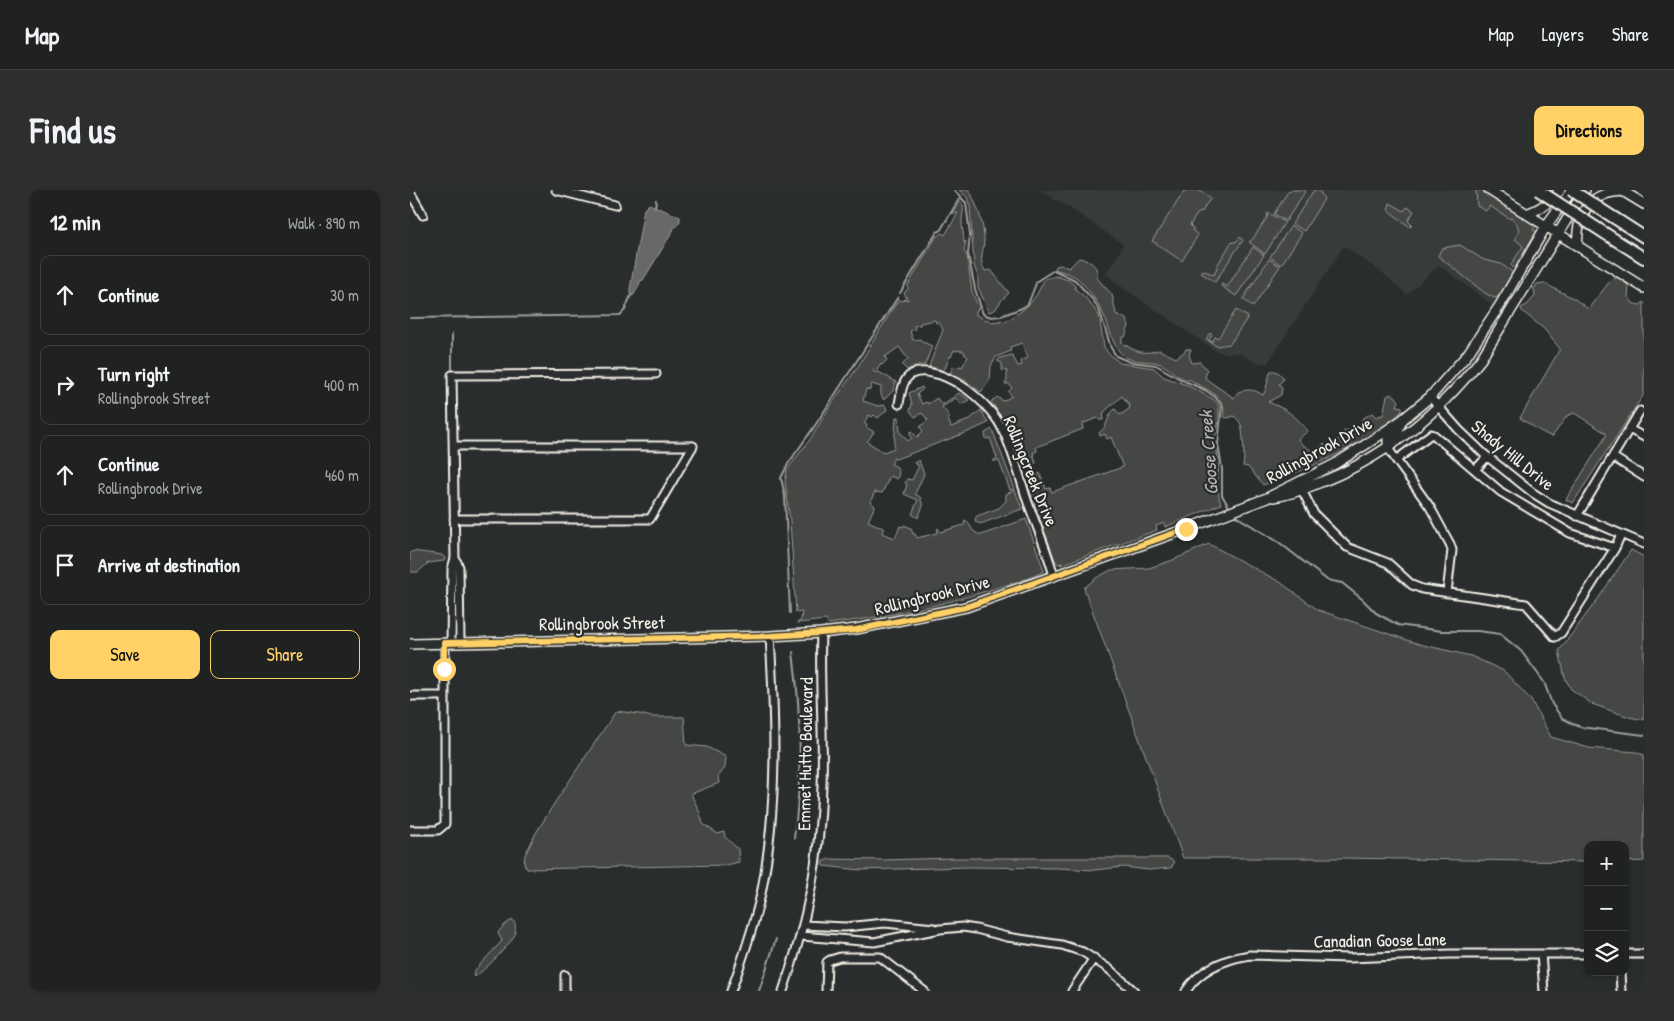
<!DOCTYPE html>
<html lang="en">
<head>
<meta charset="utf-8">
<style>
	body { margin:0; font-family:"Patrick Hand",sans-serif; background:#2d2f2f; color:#f1f3f6 }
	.controls { position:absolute; right:15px; bottom:15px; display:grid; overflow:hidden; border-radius:10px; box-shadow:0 1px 4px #0004 }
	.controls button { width:45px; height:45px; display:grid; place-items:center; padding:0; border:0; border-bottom:1px solid #3d3f40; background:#202222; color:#f1f3f6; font:25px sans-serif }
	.stop { position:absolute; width:15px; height:15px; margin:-11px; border:4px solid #ffd166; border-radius:50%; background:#fff }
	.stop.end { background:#ffd166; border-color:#fff; box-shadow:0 1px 5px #0008 }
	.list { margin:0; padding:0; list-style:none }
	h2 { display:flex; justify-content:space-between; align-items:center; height:65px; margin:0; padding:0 20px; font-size:21px }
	h2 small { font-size:16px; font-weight:400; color:#a2a4a5 }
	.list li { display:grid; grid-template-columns:32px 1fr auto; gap:15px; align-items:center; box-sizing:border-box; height:80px; margin:0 10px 10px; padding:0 10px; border:1px solid #3d3f40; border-radius:10px }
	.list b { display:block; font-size:19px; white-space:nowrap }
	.list p { margin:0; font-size:16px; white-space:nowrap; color:#a2a4a5 }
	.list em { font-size:16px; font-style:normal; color:#a2a4a5 }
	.actions { display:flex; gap:10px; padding:15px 20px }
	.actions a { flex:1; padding:11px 0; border:1px solid #ffd166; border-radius:10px; text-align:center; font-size:18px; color:#ffd166 }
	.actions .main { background:#ffd166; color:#111 }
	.icon { flex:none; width:28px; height:28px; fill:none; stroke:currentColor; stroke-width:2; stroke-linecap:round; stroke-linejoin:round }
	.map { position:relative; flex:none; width:1234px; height:801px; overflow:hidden; border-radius:10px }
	header { display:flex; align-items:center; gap:30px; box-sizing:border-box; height:70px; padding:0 25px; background:#202222; border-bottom:1px solid #3d3f40 }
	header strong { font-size:24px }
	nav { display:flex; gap:28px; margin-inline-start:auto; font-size:18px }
	.intro { display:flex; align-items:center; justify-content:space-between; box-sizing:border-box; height:120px; padding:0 30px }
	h1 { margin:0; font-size:35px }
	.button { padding:12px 22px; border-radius:10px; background:#ffd166; color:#111; font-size:18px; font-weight:700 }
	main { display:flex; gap:30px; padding:0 30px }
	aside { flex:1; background:#202222; border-radius:10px; box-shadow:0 1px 4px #0004 }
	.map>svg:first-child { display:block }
	.built { fill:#373a3a }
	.green { fill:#444645; stroke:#9c9c96 }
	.water { fill:#676866; stroke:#9f9f9a }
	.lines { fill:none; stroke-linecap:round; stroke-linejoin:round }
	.stream { stroke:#9f9f9a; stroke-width:2 }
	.minor-casing { stroke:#f4f1e8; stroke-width:11 }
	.major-casing { stroke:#f4f1e8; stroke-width:12 }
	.highway-casing { stroke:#f4f1e8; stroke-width:14 }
	.minor { stroke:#2a2d2e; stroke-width:7 }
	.major { stroke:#2a2d2e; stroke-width:9 }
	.highway { stroke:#2a2d2e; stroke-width:10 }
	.highway-bridge-casing { stroke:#f4f1e8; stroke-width:14; stroke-linecap:butt }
	.highway-bridge { stroke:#2a2d2e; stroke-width:10 }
	.route { stroke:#ffd166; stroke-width:6 }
	.labels { text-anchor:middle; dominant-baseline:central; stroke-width:4.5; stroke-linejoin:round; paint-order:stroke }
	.street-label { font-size:18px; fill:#f4f1e8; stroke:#2a2d2e }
	.water-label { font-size:19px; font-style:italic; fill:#b5b3ae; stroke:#2a2d2e }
</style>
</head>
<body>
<header>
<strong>Map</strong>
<nav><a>Map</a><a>Layers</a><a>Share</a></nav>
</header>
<div class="intro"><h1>Find us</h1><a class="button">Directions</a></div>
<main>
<aside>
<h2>12 min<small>Walk · 890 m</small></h2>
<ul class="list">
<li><svg class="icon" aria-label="ahead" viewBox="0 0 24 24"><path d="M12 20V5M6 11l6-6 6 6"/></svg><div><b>Continue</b></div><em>30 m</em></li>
<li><svg class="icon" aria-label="right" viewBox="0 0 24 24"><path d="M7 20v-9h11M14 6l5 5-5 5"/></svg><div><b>Turn right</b><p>Rollingbrook Street</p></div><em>400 m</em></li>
<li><svg class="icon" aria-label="ahead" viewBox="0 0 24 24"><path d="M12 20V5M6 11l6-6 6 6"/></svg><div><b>Continue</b><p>Rollingbrook Drive</p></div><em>460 m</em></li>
<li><svg class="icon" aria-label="arrive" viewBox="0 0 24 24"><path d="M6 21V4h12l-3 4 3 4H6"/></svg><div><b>Arrive at destination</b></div></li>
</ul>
<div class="actions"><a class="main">Save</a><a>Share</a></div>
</aside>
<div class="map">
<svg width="1234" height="801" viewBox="0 0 1234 801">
	<rect width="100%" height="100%" fill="#2a2d2e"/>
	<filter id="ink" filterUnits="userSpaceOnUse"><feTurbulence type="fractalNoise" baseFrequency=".02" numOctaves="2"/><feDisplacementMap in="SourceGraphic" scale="10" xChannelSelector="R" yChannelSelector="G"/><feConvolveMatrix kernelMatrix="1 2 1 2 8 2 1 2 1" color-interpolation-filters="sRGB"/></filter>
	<g filter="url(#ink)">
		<path class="built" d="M630,0h443l47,29 6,5 2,5v3l-46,79 -1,-7 -52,-39 -32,30 -23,-21 -40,-28 -77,118 -12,-2 -16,-9h-16l-9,-3 -98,-67 -10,-10 16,-25 1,-4 -65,-44h-5l-1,-4z"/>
		<path class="green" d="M549,0h10c8,15 15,33 15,50 0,11 -6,20 1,31l6,-1 18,23 -8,8 -6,9 -6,2 -11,-25v-10l-4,-12 -4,-58 -3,-10z
			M775,0h13l13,8 -6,8 -2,5 -6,3 -7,11 3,3v3l5,4 -16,26 -30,-20z
			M879,0h17l-20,31 -12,-7z
			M904,0h5l5,9 -20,32 -12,-7z
			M1066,0h7l53,34 -3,6 5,2 -21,36h-3l-3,-3 12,-19 -8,-7c6,-9 4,-15 -4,-21l-1,1 -20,-13 -4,5 -9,-5z
			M550,11c6,7 2,12 2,20 0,7 2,15 2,22l2,-2 -2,10 3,4 5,37 7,16 -3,3v4l10,5 2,-1 2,3 10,-1v-1l5,2c13,-8 24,-15 32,-28 3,-5 5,-11 8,-15l11,-3 12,4 7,6v3l10,8 14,18 5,32 5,7 11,9 34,5 10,9 23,8 26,14 6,7v15l-4,16 1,7 -1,1c8,19 -1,41 6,59l-56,23 -1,-4 -8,3 1,4 -94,34 -3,1 2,-2 -4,1 -3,-4 -27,-74v-5l12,-8 6,16 4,-1 2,4 71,-25 -12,-30 -4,2 -2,-5 -5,2 -1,-3c10,-6 7,-18 16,-24l5,6 9,-6 1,-3 -8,-10 -18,16 -1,8h-4l-2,-2 -15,6 1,5 -47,18 1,4 -4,2 3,10 -13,3 -4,-4 -14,-36 2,-1h-3l-15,-21 1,-1 7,7 -6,-8 6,-5 6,4 9,-5 -4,-4 4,-4 -4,-5 -2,2 -1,-2 2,-2v-10l-5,-1v-7l-5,-2 3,-3 12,-3 6,11 4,-1 -1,-4 7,-3 -6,-15 -12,4 1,4 -15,6 -5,9 -1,14 -9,12 -15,-11 -16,-8 3,-7 4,2 2,-2 3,1 6,-10 -4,-3 1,-2 -6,-2 -2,1 -3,-1 -3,7 -1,-1 -6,15 -15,-5 14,-36 -4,-8 -3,1 -1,-3 -15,3v2l-6,1 1,3 -5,2 3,9 7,-1 3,3 9,4 -7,19h-8l-10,5 -5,-5 6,-6 -9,-12 -14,10 2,3 -5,5 -1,-1 -4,6 -2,-2 -2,3 3,2 1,-2 19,11 -3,9 -9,9 -3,-5v-8l-9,-3 -2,6 -4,-1 -3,12 15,5 7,-1 2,5 -9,8 -4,-3 -2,2 -3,-2 -5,8 3,2 -1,2 8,5 -7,10 17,10 10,-4 2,-31h3l1,15 8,9 4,-3 -2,-4 1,-3 6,6 6,-6 -3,-4 8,-7 -6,-7 -7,4 -5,-6 2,-7 -3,-11 13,-6 1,2 -6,5 5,10 5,-2 1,2 9,-6 5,7 17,-12 10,7 -8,4 -5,-6 -14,9 8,10 -2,2 3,8 18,-7 12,-10 7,13 -20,9 -72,27 -2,-1 -3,6 6,3 2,6 -2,6 -7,-3 -8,17 -7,-1 -5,10 5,4 -7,15 17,8h-2l-1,4 13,5 5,-12 3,1 1,-2 7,3 2,6h2l2,4 20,-5 1,-5 2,4 24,-7 1,-5c7,3 4,12 16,15l45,-16 18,52c-13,8 -33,12 -47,17 -57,18 -111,29 -169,36l-2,-4 -29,3 4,-3 1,-8 -6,1 -6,-92 -5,-39 2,-12 24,-32 20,-33 26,-37 40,-66 3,-2 3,1 2,-2 3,1 -4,-7 4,-4v-4l28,-48 6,-4 3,2 13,-22 -6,1z
			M980,13l14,8 3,-4 7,4 -6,10 4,4 -2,2 -22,-17z
			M858,23l17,9 -20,32 -16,-12 3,-2 16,-24 -1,-1z
			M881,36l11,7 -21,32 -11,-8z
			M830,47l3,3 -28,42 -14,-9 2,-3 11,5 4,-11 13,-21 6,-2z
			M1050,55l24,15 17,4 11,8 1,3 -13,21 -6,2 -9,-5 -47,-37 4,-8z
			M843,57l11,8 -28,41 -15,-10 1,-2 5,3z
			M669,68c11,3 20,7 18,20l15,17 4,19 10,5 3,7 -4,11 -3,1v5c15,9 20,12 37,7l17,8 8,-6 2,-3h5l-2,6 3,8 8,-1 7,8 -2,8 11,8 18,12 4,-6c10,-3 16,-3 25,3 5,-8 4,-16 8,-24 6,-1 10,3 13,8l-5,5 3,3 -1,8 -13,7c17,6 29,15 40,29l-10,8c5,9 12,8 17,15l4,-6 5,-4 5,6 7,-9 7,-5 1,-5 4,-1 7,3 7,-7v-7l10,-6 5,5 1,-2 5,-1 4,-19 4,-2 4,2 4,5 -2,5 5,1v4c-37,35 -92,57 -139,74l-15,-18 -5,-1c2,-6 0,-35 -2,-41 -1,-4 -4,-6 -7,-9l-6,2 -4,-1c-1,-4 1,-8 -1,-12 -6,-14 -22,-17 -32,-25 -13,0 -19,-11 -30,-16 -11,-5 -27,0 -37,-8 -10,-8 -12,-19 -16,-30 -5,-16 -18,-37 -31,-48 -7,-5 -15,-6 -22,-9l1,-3 5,-1 8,3z
			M859,69l11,7 -27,41 -10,-8z
			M1208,87l11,9 -1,11 6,7 6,1 4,-3v92l-71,109 -7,-3 2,-4 38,-60v-3l-32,-20 -7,3 -15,21 -12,-6 -20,-13 40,-69 -16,-20 -22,-18 -1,-3 6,-3 8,-9 -1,-7 3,-5 6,-1 32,16 13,10 23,-29z
			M826,120l12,7 -18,27 -14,2 -10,-7 4,-6 2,2 -3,5 3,2 3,-5 3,1z
			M582,239l23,60 -5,1 -11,-29h-6l4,-3 -7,-20 -4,1 -1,-6z
			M509,270l5,14 -9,20 5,3 3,9 -5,12 -6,-4 6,-14 -14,-6 3,-10 -2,-1 2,-4 5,1 7,-14 -5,-3z
			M605,300l7,19 -42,15 -4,-2 -1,-3 2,-3 22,-8 7,-7v-7z
			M799,354l71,38 38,28 101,34 52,12 33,15 27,29 20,37 38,11 47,4 8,3v106l-19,1v-17h-37v17l-247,-4h-158l-99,-270 12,-10 15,-8 38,-2 24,-8z
			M1221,360l13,7v163l-15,-3 -37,-13 -21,-15 -6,-11 -6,-27 39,-52z
			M3,361l29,4 3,3 -1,3 -16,2 -10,9h-8v-19z
			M206,521l23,3 13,3h32l2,28 21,2 19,10 -1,11 -7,9 1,6 -28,11 9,19 3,11 15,10 6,-2 1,5 13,12 1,13 -13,3 -199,4 -3,-5 1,-9 11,-22 16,-26z
			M545,668h213l6,4 -2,5 -2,1 -21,2 -26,-3 -28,3 -38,-2 -89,-1 -107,3 -38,-4 -1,-4 7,-3 53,1z
			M103,730l2,3c0,3 1,8 0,11 -4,10 -32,38 -41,43l-1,-3 2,-4 27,-29 -4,-8c4,-6 9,-11 15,-13z"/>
		<path class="water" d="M239,14l31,13c1,6 -3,8 -6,11 -3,9 -9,14 -12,21 -6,10 -12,20 -19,31l-3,1 -1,5 -6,10 -3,-2v-5l14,-80z"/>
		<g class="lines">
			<path class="stream" d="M544,0l12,13 4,32 -2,19 7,35 8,25 8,3 10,-1 21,-8 6,-4 9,-23 17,-11 21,10 18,20 7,12 11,36 5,8 14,6 26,3 24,14 25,11 10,7 7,9 -4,38 4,25v26l8,14
				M245,17l1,-7
				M490,103l37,-61 3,-1 21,-35
				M0,128l210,-3 5,-5 6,-15
				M42,144v35
				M824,325l46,28 47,37 15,3 20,16 14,14 22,12 44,6h36l22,3 21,17 23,31 8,22 10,14 18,9 64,8
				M380,423l-5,-117 -4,-18 7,-14 28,-40 82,-127
				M383,462c8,60 9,126 1,186
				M349,801l17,-52"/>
			<g class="minor-casing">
				<path id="minor" d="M146,0l59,15
					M0,2l13,23
					M1020,207l29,33 25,24 49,39 16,10 95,41
					M489,214c3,-18 5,-35 28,-32 28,4 55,26 71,49 12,19 22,57 29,79 9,25 20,50 27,76
					M1219,239l15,8
					M44,256h239
					M978,258l8,12 35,-26 3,1 67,57 69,41 45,15
					M1203,267l31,20
					M986,270l34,47 20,37 2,6 -5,43
					M1065,280l12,-13
					M890,296l14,28 33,33 41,16 24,22 10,4 104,15 29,33 6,-4 54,-85 6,-14
					M1167,326l63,-105
					M44,329h196l43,-73
					M45,368l4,9 1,76
					M41,453l1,-74 3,-11 -3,-183 204,-1
					M0,506h34
					M0,640h28l7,-6v-181
					M393,735l42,2 40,-4 49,5
					M391,746l73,6 66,-13 23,-2 13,2 31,8 55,8 21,7 26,17 25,22
					M1131,764l3,37
					M1215,764h19
					M1210,782l1,19
					M155,785v16
					M321,801c12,-33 24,-67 31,-102 16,-83 13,-169 8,-253
					M373,801c24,-69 37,-132 39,-205 2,-51 -3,-102 -1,-153
					M416,801l1,-29 3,-2 10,-3h40l44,34
					M662,801l22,-33
					M776,801c14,-22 39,-32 64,-36l99,3 101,-4h138"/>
			</g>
			<g class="major-casing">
				<path id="major" d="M1079,0l155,98
					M1211,0l23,14
					M1116,24c15,-5 24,-12 34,-24
					M1168,56c-2,-19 4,-43 25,-51 6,-3 13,-3 20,-4
					M978,258v-9l10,-9 4,-10
					M863,307c15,-2 29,-7 43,-13 67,-25 122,-70 165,-125l104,-169
					M0,454l360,-8 51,-3 35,-4 110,-22 220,-78 81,-31 68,-34 30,-19 37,-25 28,-23 37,-42 33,-50 46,-79 26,-36"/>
			</g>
			<g class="highway-casing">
				<path id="highway" d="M1206,29l28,18
					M1196,44l38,24"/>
			</g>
			<use href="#minor" class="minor"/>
			<use href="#major" class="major"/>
			<use href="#highway" class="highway"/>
			<g class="highway-bridge-casing">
				<path id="highway-bridge" d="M1128,0l68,44
					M1161,0l45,29"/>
			</g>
			<use href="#highway-bridge" class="highway-bridge"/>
		</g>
	</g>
	<g class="lines" filter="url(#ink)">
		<path class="route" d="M34,479v-26l326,-7 51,-3 35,-3 110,-23 220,-78"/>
	</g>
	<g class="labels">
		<g class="street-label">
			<text transform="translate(909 260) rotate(-29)">Rollingbrook Drive</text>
			<text transform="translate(1103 265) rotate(39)">Shady Hill Drive</text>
			<text transform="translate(621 281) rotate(68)">Rollingcreek Drive</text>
			<text transform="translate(522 405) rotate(-14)">Rollingbrook Drive</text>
			<text transform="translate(192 433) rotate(-1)">Rollingbrook Street</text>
			<text transform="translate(395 564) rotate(-89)">Emmet Hutto Boulevard</text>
			<text transform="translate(970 750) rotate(-1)">Canadian Goose Lane</text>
		</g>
		<g class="water-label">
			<text transform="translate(798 263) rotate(-94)">Goose Creek</text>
		</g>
	</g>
</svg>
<div class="controls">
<button>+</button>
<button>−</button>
<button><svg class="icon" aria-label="layers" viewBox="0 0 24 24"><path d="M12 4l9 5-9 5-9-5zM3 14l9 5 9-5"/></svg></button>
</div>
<div class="stop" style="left:34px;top:479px"></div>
<div class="stop end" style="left:776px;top:339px"></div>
</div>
</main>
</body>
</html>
